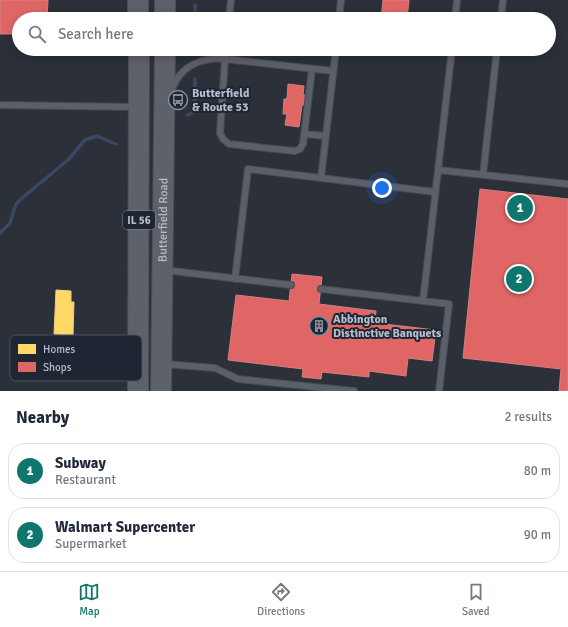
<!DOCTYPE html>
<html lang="en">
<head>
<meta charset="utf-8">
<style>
	body { margin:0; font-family:Signika,sans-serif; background:#f2f2f3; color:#1f2937 }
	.you { position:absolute; left:382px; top:188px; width:14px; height:14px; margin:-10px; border:3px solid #fff; border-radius:50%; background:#1a73e8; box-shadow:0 0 0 6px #1a73e833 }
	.badge { display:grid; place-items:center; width:26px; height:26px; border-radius:50%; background:#0f766e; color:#fff; font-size:13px; font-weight:700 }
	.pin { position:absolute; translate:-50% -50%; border:2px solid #fff; box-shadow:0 1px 4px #0006 }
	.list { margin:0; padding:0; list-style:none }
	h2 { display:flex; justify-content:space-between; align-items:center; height:52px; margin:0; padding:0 16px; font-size:17px }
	h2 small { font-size:13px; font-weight:400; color:#747a83 }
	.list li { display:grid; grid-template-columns:26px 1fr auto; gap:12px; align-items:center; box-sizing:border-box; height:56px; margin:0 8px 8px; padding:0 8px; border:1px solid #e0e1e3; border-radius:16px }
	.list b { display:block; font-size:15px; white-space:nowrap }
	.list p { margin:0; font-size:13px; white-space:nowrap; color:#747a83 }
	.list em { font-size:13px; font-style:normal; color:#747a83 }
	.icon { flex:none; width:22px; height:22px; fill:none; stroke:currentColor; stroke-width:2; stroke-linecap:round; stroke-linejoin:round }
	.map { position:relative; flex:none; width:568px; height:391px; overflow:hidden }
	.search { position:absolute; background:#fff; box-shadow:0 2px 10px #0003; left:12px; right:12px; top:12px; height:44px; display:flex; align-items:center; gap:10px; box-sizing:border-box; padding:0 14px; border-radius:22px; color:#747a83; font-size:15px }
	.sheet { height:180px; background:#fff }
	nav { display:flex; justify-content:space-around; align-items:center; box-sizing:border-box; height:56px; border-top:1px solid #e0e1e3; background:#fff; font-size:11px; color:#747a83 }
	nav a { display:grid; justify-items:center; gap:2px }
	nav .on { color:#0f766e }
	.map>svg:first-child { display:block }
	.homes { fill:#ffd966; stroke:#e9d084 }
	.shops { fill:#e06666; stroke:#d38084 }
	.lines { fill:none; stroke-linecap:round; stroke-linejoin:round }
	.stream { stroke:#394964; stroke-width:3.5 }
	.service-casing { stroke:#474b52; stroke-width:8 }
	.primary-casing { stroke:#494d56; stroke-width:22 }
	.service { stroke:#5b5f67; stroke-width:6 }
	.primary { stroke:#5d6169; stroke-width:20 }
	.labels { text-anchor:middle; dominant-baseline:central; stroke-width:4; stroke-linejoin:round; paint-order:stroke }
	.shield { fill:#1e2634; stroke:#888f9d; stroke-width:1 }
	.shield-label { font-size:11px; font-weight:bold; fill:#b5bcca }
	.poi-label { font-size:12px; font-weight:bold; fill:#b5bcca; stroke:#1e2634; text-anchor:start }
	.street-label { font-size:12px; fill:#b5bcca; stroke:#1e2634 }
	.key { fill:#1e2634; stroke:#4b5361; stroke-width:1 }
	.key-label { font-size:11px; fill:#b5bcca }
</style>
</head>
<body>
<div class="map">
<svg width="568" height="391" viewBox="0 0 568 391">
	<rect width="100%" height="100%" fill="#2b3039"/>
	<path class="homes" d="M56,290l15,1v11h3l-1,33 -19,-1z"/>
	<path class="shops" d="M0,0h48l-1,19h-28v15h-19z
		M383,0h26l-2,19h-26z
		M118,14h4v5h-4z
		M288,84l16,2 -1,9h4l-1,10h-4l-3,22 -14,-2 2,-11h-4l1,-15h3z
		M480,189l88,10v192h-9l2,-22 -98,-11z
		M292,274l30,3 -3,27 57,7 -1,12 61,7 -4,31 -24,-3 -2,18 -37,-5v6l-47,-5 -1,7 -19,-2 1,-8 -75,-9 8,-65 53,6z"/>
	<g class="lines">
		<path class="stream" d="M195,5v14
			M188,115l4,-2 3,-8v-26
			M0,233l10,-10 6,-19 6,-6 46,-38 17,-20 12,-4 19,8"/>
		<g class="service-casing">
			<path id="service" d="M229,19l2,-19
				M339,19l2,-19
				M455,19l2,-19
				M501,19l2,-19
				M209,49l8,9
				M226,49l-1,10 108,12
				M171,90c3,-5 6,-12 10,-16 9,-12 30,-17 44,-15l-5,74 3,6 6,5 66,7 5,-2 3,-5 9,-75
				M0,105l136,2
				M304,134l22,2
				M438,170l130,14
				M483,175l14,-126
				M321,178l15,-129
				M164,270l127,15
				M235,279l13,-110 187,23
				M321,289l128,15 -10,87
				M423,301l29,-252
				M164,364l51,4 23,11 116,12"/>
		</g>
		<g class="primary-casing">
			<g id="primary">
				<path d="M138,0v19"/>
				<path d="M165,19v-19"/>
				<path d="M138,391l1,-342"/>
				<path id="s1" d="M161,391l4,-342"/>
			</g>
		</g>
		<use href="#service" class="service"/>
		<use href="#primary" class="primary"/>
	</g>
	<defs>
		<g id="bus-ring" transform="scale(1)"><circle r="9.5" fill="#1e2634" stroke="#858b97" stroke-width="1.5"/><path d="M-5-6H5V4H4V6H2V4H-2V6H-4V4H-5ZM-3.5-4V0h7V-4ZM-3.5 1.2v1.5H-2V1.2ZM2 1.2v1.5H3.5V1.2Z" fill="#858b97"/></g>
		<g id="building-ring" transform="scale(1)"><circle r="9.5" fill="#1e2634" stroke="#858b97" stroke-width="1.5"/><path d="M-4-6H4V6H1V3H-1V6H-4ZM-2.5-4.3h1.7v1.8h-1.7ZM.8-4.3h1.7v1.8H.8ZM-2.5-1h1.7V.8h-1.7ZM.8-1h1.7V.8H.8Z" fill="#858b97"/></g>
	</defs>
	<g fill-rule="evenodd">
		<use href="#bus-ring" x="178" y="100"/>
		<use href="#building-ring" x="319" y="326"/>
	</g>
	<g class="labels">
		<rect class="shield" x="123" y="211" width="32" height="18" rx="3"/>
		<g class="shield-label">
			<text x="139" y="220">IL 56</text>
		</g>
		<g class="poi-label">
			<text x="192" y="93">Butterfield<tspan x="192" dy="14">&amp; Route 53</tspan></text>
			<text x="333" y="319">Abbington<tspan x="333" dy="14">Distinctive Banquets</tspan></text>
		</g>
		<g class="street-label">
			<text stroke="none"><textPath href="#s1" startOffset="171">Butterfield Road</textPath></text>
		</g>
	</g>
	<rect x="10" y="335" width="132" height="46" rx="6" class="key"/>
	<rect x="18" y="344" width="18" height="10" fill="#ffd966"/>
	<rect x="18" y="362" width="18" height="10" fill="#e06666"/>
	<g class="key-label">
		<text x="43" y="353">Homes</text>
		<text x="43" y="371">Shops</text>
	</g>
</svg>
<div class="you"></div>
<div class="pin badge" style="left:520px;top:208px">1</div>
<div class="pin badge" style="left:519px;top:279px">2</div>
<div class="search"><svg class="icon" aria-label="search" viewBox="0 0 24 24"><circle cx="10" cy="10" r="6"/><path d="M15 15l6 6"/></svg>Search here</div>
</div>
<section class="sheet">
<h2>Nearby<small>2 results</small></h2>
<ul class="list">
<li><span class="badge">1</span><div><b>Subway</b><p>Restaurant</p></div><em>80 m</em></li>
<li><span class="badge">2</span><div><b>Walmart Supercenter</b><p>Supermarket</p></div><em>90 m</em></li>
</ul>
</section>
<nav>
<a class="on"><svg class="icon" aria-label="map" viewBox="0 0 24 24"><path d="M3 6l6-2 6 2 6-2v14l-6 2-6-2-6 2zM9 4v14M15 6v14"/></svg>Map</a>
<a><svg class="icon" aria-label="directions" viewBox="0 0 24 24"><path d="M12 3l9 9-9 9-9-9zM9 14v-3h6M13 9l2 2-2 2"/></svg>Directions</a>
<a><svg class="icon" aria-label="saved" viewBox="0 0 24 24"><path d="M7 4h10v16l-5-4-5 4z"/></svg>Saved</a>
</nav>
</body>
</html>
